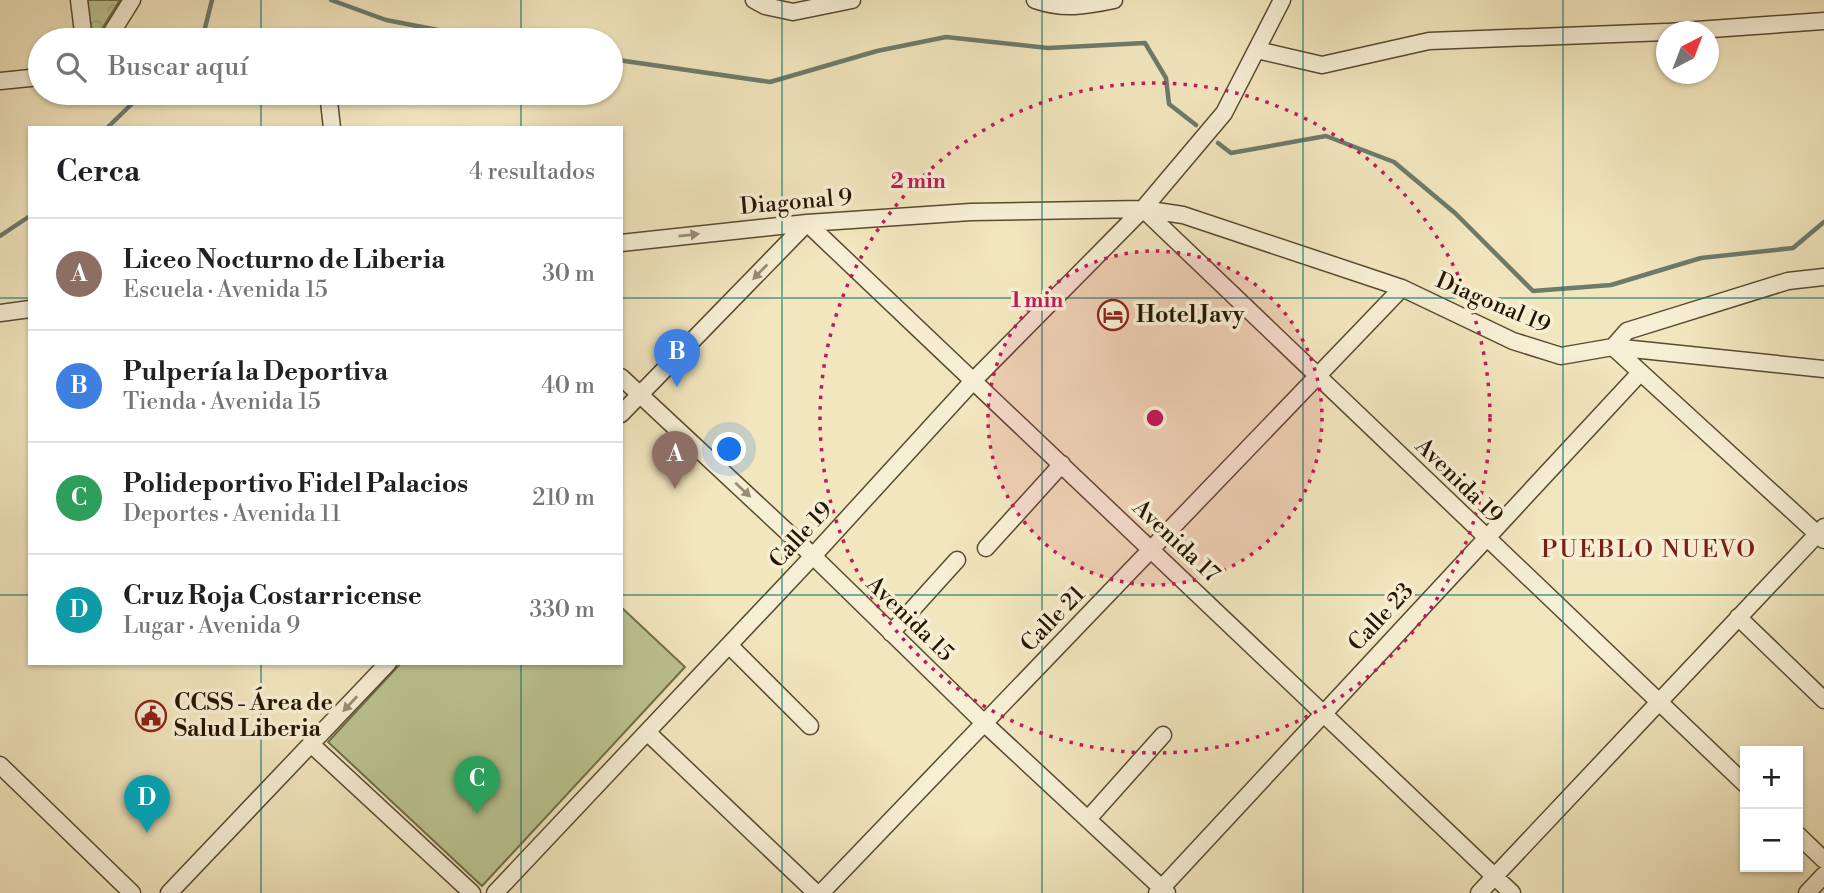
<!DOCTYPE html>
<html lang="es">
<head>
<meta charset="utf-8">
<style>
	body { margin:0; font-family:"Libre Bodoni",serif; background:#f6f6f6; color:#202124 }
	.controls { position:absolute; right:21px; bottom:21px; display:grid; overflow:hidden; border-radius:0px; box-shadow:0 2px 5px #0004 }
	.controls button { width:63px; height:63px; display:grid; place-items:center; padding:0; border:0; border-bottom:2px solid #e0e0e0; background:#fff; color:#202124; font:35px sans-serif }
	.compass { position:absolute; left:1656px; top:21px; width:63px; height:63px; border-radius:50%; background:#fff; box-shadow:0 2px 5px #0004; rotate:42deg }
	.you { position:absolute; left:730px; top:450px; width:24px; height:24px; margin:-18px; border:5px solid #fff; border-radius:50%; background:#1a73e8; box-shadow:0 0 0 10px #1a73e833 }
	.badge { display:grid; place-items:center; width:46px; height:46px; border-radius:50%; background:#7c3aed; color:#fff; font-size:23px; font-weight:700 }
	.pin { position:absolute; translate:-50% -58px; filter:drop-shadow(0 2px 4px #0008) }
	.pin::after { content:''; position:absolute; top:37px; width:24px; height:21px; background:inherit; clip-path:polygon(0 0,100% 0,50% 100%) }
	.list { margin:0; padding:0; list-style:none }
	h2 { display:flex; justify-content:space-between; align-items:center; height:91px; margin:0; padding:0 28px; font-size:30px }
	h2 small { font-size:23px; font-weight:400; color:#757577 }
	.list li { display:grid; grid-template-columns:46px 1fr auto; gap:21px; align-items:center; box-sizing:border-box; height:112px; padding:0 28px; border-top:2px solid #e0e0e0 }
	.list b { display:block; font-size:26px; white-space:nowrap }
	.list p { margin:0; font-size:23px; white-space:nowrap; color:#757577 }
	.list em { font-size:23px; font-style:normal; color:#757577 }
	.icon { flex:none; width:38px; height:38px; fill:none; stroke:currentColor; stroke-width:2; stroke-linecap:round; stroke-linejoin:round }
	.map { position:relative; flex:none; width:1824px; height:893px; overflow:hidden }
	.search { position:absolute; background:#fff; box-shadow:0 2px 5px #0004; left:28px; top:28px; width:595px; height:77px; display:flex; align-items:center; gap:18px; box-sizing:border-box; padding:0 24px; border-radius:38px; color:#757577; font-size:26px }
	.panel { position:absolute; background:#fff; box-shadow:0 2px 5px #0004; left:28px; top:126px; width:595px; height:539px; border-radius:0px }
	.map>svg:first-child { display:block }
	.park { fill:url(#park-crowns); stroke:#706d49; stroke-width:2 }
	.garden { fill:#bbc491; stroke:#706d49; stroke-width:2 }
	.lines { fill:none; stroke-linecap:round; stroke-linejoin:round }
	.stream { stroke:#6c7b6c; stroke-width:4.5 }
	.street-casing { stroke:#594a30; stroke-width:19 }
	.street { stroke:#f7efd5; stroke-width:16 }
	.oneway { fill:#998d76 }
	.grid { fill:none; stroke:#0f766e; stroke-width:2; stroke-opacity:0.55 }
	.ring { fill:none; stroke:#c2185b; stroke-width:3.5; stroke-dasharray:3.5 7 }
	.labels { text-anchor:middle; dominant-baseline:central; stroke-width:7; stroke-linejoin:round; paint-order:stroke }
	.street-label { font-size:23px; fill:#261601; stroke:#f7efd5 }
	.poi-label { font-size:23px; font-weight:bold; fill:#261601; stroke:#f7efd5; text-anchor:start }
	.neighbourhood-label { font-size:24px; letter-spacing:2px; fill:#7a1f14; stroke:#f7efd5 }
	.centre { fill:#c2185b; stroke:#f7efd5; stroke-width:3.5 }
	.ring-label { font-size:21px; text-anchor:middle; font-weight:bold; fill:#c2185b; stroke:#f7efd5; stroke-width:7; stroke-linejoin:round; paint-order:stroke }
</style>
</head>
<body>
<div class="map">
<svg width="1824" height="893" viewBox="0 0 1824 893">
	<defs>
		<pattern id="park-crowns" width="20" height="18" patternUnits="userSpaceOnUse" patternTransform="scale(1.75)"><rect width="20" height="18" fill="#bbc491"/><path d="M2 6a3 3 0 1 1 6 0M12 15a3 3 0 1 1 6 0" fill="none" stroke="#a1a87b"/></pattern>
	</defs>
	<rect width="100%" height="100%" fill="#f2e6be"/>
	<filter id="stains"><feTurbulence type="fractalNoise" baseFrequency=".00286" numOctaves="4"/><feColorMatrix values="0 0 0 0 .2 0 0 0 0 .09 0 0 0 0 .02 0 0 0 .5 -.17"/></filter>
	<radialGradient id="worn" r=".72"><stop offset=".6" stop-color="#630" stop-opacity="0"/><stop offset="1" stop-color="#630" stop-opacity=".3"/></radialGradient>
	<path class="park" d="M87,0h33l-25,40h-3z"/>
	<path class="garden" d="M621,607l64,60 -203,219 -154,-144 73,-79h220z"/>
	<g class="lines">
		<path class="stream" d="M331,0l55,20 104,20
			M202,40l10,-40
			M611,59l159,23 107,-31 69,-14 102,11 97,-5 21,35 3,26 27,21
			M107,128l36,-35
			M1218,143l13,10 95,-17 68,26 61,51 78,78 78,-6 90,-27 92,-10 31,-26
			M0,236l30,-20"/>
		<g class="street-casing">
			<path id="street" d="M79,0l5,40
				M754,0l11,6 28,6 59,-12
				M1035,0c28,10 51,6 79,0
				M1669,32l155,-11
				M107,40l25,-40
				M1257,50l65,15 107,-24 237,-9
				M0,81l40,-4
				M328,93l4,35
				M1143,209l602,575
				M807,223l705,670
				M621,243l186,-20 164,-11 172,-3 40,6 219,73 111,53 48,15 52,-9 211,22
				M0,313l30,-4
				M1613,347l211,193
				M1613,347l14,-16 161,-50 36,-4
				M621,377l192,179 171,167 183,170
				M621,414l186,-191
				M986,548l76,-84
				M1738,617l86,83
				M891,633l66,-73
				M729,645l81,81
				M647,732l169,161
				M312,745l160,148
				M0,765l132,128
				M1088,819l75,-84
				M1798,835l26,25
				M169,893l219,-230
				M495,893l318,-337 160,-175 170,-172 81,-96 58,-113
				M821,893l581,-605
				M1157,893l482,-519
				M1479,893l345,-366
				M1807,893l17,-18"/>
		</g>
		<use href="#street" class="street"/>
	</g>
	<defs><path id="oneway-solid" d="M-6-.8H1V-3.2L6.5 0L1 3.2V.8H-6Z" transform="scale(1.75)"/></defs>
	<g class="oneway">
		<use href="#oneway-solid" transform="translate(689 235) rotate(-6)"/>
		<use href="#oneway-solid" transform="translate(760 272) rotate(134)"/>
		<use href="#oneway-solid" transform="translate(743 490) rotate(43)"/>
		<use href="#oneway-solid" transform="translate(350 704) rotate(133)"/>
	</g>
	<path class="grid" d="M261,0v40M521,0v40M782,0v893M1042,0v893M1303,0v893M1563,0v893M261,93v35M521,93v35M0,298h30M621,298h1203M0,595h30M621,595h1203M261,663v230M521,663v230"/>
	<circle cx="1155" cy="418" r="167" fill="#c2185b" fill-opacity=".12"/>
	<g class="ring">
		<circle cx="1155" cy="418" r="167"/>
		<circle cx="1155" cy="418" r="335"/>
	</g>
	<defs>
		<g id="hotel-ring" transform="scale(1.575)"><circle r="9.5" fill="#f7efd5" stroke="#8f2418" stroke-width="1.5"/><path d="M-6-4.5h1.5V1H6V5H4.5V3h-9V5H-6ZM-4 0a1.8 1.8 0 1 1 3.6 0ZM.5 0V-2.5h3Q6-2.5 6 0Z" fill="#8f2418"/></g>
		<g id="civic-ring" transform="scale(1.575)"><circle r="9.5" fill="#f7efd5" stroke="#8f2418" stroke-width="1.5"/><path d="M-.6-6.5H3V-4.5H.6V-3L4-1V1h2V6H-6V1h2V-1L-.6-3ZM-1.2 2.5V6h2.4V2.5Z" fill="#8f2418"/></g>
	</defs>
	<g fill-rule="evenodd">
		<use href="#hotel-ring" x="1113" y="315"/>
		<use href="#civic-ring" x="151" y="716"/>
	</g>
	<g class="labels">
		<g class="street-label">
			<text transform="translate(796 202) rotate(-5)">Diagonal 9</text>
			<text transform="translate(1493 303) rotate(23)">Diagonal 19</text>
			<text transform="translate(1459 481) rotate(44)">Avenida 19</text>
			<text transform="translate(801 535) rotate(-47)">Calle 19</text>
			<text transform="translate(1176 541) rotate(43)">Avenida 17</text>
			<text transform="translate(1381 617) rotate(-47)">Calle 23</text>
			<text transform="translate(910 619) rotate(44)">Avenida 15</text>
			<text transform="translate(1053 619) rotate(-46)">Calle 21</text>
		</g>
		<g class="poi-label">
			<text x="1136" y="315">Hotel Javy</text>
			<text x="174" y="703">CCSS - Área de<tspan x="174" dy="26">Salud Liberia</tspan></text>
		</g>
		<g class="neighbourhood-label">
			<text x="1649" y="550">PUEBLO NUEVO</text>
		</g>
	</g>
	<circle cx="1155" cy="418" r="10" class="centre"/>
	<g class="ring-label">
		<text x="918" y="188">2 min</text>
		<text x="1037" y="307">1 min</text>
	</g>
	<rect width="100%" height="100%" filter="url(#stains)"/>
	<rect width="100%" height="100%" fill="url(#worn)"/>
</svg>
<div class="controls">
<button>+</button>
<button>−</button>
</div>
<svg class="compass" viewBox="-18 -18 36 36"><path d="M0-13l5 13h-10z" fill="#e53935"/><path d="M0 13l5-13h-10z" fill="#757577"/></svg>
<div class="you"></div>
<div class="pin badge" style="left:675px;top:489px;background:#8d6e63">A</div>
<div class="pin badge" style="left:677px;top:387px;background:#3f7fe0">B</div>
<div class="pin badge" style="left:477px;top:814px;background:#2e9e5b">C</div>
<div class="pin badge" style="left:147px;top:833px;background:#0f9aa8">D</div>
<div class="search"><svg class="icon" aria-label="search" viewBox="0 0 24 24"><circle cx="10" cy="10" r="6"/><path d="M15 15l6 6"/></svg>Buscar aquí</div>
<section class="panel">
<h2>Cerca<small>4 resultados</small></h2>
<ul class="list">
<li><span class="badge" style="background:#8d6e63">A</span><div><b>Liceo Nocturno de Liberia</b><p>Escuela · Avenida 15</p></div><em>30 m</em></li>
<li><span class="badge" style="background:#3f7fe0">B</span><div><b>Pulpería la Deportiva</b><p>Tienda · Avenida 15</p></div><em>40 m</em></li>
<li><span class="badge" style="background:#2e9e5b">C</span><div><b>Polideportivo Fidel Palacios</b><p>Deportes · Avenida 11</p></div><em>210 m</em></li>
<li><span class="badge" style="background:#0f9aa8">D</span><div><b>Cruz Roja Costarricense</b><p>Lugar · Avenida 9</p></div><em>330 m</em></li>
</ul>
</section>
</div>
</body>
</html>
